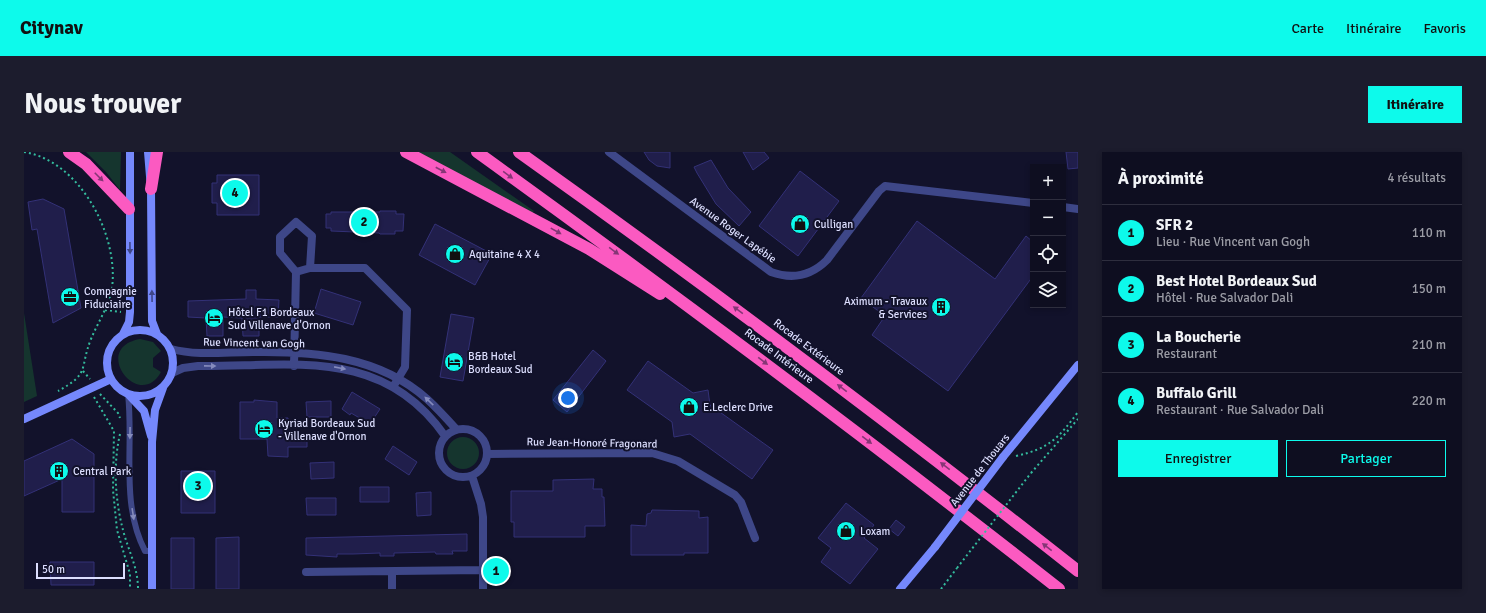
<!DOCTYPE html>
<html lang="fr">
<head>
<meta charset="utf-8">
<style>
	body { margin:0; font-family:Signika,sans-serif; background:#1c1c2d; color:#f1f3f6 }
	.controls { position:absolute; right:12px; top:12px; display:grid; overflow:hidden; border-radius:0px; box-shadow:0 2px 6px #0003 }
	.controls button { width:36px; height:36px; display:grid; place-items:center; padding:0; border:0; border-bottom:1px solid #2e2e3e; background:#0e0e20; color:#f1f3f6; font:20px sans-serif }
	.scale { position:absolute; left:12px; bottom:10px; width:89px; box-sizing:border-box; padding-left:4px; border:2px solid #dcdefe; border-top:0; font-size:11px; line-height:14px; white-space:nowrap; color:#dcdefe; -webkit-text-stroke:3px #12122b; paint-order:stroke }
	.you { position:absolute; left:544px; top:246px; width:14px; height:14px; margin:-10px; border:3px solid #fff; border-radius:50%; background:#1a73e8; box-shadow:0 0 0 6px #1a73e833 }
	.badge { display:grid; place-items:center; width:26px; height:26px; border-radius:50%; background:#0dfaeb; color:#111; font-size:13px; font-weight:700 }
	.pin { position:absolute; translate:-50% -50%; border:2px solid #fff; box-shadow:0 1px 4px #0006 }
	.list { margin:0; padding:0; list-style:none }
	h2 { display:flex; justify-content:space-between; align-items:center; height:52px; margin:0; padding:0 16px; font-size:17px }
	h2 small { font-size:13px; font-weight:400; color:#9b9ca5 }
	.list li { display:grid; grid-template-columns:26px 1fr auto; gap:12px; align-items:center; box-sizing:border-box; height:56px; padding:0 16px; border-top:1px solid #2e2e3e }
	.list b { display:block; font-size:15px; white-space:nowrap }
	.list p { margin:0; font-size:13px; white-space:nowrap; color:#9b9ca5 }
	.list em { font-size:13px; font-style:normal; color:#9b9ca5 }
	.actions { display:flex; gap:8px; padding:12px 16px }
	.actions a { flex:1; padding:9px 0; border:1px solid #0dfaeb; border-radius:0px; text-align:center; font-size:14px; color:#0dfaeb }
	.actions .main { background:#0dfaeb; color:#111 }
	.icon { flex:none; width:22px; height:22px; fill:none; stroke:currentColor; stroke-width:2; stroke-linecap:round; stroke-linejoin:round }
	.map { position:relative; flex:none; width:1054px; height:437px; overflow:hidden; border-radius:0px }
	header { display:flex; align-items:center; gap:24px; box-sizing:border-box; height:56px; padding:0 20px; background:#0dfaeb; color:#111 }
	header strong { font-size:19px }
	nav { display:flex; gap:22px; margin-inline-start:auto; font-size:14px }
	.intro { display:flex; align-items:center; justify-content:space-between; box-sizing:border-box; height:96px; padding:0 24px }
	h1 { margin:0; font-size:28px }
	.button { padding:10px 18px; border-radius:0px; background:#0dfaeb; color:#111; font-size:14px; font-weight:700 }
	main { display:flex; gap:24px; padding:0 24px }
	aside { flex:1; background:#0e0e20; border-radius:0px; box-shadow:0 2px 6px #0003 }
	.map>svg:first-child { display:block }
	.green { fill:#15352e }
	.building { fill:#201e4b; stroke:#333177 }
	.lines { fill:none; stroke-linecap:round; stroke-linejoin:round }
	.path { stroke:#34bb9d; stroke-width:2; stroke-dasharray:2 3; stroke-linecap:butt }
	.lane { stroke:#3e4788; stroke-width:6 }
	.street { stroke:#3e4788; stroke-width:8 }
	.secondary { stroke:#7588fc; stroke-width:8 }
	.highway { stroke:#fb5ac1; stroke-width:12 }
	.path-bridge { stroke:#34bb9d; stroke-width:2; stroke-dasharray:2 3; stroke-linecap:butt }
	.secondary-bridge { stroke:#7588fc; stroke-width:8 }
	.oneway { fill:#863676 }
	.oneway2 { fill:#3f4789 }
	.oneway3 { fill:#858bbd }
	.labels { text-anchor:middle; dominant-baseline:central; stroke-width:4; stroke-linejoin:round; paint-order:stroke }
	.poi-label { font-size:11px; fill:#dcdefe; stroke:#12122b; text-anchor:start }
	.street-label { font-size:11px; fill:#dcdefe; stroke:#12122b }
</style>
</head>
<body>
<header>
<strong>Citynav</strong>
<nav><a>Carte</a><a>Itinéraire</a><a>Favoris</a></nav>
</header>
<div class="intro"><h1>Nous trouver</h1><a class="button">Itinéraire</a></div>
<main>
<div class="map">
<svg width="1054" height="437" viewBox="0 0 1054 437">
	<rect width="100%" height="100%" fill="#12122b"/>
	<path class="green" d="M62,0h35l-1,38 -14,-18z
		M392,0h34l84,59 -2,2z
		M0,161l13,83 -13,6z
		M116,187l13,3 8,9 -8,7v9l8,5c-22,40 -71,-24 -21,-33z
		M423 301a16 16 0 1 1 32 0a16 16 0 1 1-32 0Z"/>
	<path class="building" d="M620,0h26v16l-13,-2 -8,-6z
		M719,0h21l5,6 -16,12z
		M1042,0h12v16l-10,1z
		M687,8l17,28 23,24 -12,14 -23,-22 -19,-31 -3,-6z
		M776,19l39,30 -41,55 -39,-30z
		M193,23h42v40h-42v-12h-5v-20h5z
		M19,47l21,10 17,99 -28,15 -16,-94 -5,1 -4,-28z
		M356,59h16v3h8l-1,17h-8v3h-15l-1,-1 -48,-2v-3h-5v-14h5v-2h49z
		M893,69l78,58 31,-43 7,6v34l-85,115 -76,-56 13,-19 -24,-18z
		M411,72l57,30 -17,31 -56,-30z
		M297,137l40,13 -8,23 -39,-12z
		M222,138h10v9l23,1 -1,17h-19v19h-16l-1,-18 -19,-1v19h-16l-1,-18 -18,-1v-16l58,-2z
		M427,162l23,4 -11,63 -23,-4z
		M569,198l13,11 -39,51 -14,-12z
		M624,209l45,32 15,-3 2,15 63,45 -21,29 -62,-45 -16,3 -2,-15 -45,-32z
		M328,240l28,17 -10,15 -19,-11 -1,2 -8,-6z
		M230,248l23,2v16h11v17l19,-1v13h-19v10l-20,-1 -1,-17h-27v-37h14z
		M307,249v16h-24l-1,-15z
		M48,287l22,15v58h-32v-33l-38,17v-35z
		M369,294l24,16 -8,13 -24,-16z
		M310,310v16l-23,1 -1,-16z
		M157,319h34v42h-34z
		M570,327l-1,10h9v8h2l1,29h-20v11h-71v-15h-3v-31h42v-11z
		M336,335h29v15h-29z
		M407,340v23l-14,1 -1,-23z
		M282,346h30v17h-29z
		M822,351l28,22 -10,13 14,11 -28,35 -29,-22 10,-14 -13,-10z
		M628,358l47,1v7l9,-1v36h-24v2h-53v-30l15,1 1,-12 4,-1z
		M872,368l9,7 -7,9 -9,-7z
		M443,382v17h-15l1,3h-17l-1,-2 -41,1v3h-14v-3l-27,1h-16v3l-31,-2v-17z
		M215,385v52h-23v-51z
		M147,386h23v51h-23z
		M26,410h44v23h-43z"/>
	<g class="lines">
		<path class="path" d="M0,0c56,9 95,83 88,136 -3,18 -14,34 -21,51 -12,30 0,34 -33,52
			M81,158l16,2
			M59,219l7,8
			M76,242l18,19 2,5
			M70,245l20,34 -1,59 4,40 13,44v15
			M96,282c-7,30 -5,66 3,96 5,20 15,37 15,59
			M992,304c32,-7 42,-17 62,-44
			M1007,321l47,-54
			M917,437l16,-21"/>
		<path class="lane" d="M104,242c6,52 -8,109 17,157h6"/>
		<path class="street" d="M585,0l162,120c22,8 40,4 56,-12l52,-69 6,-5 148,17
			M1039,55l15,2
			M272,120l-16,-19v-16l16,-15 16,14 -2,32
			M147,197c26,7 55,3 82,3 61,-1 126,4 174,47 10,9 20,20 29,30
			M270,214l2,-94 14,-4h55l42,42 -2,57 -12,20
			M148,221l11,-5 15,-2c94,1 184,-20 247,70
			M415 301a24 24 0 1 1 48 0a24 24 0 1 1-48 0Z
			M463,302l165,-1 26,8 57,34 6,7 14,36
			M448,324l9,28 2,13v72
			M282,420l177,-2
			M368,420v17"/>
		<path class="secondary" d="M124,0l3,37 1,132 5,13
			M83 211a33 33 0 1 1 66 0a33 33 0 1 1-66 0Z
			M99,182l6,-12 1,-10v-160
			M105,243l15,16 7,25
			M0,267l87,-40
			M979,305l75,-92
			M128,437v-147l3,-32 8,-22
			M876,437l35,-42"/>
		<path class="highway" d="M45,0l17,12 43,45
			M382,0l183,97 71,45
			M453,0c197,142 391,287 582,437
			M495,0c190,135 376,275 559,419
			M127,37l6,-37"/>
		<path class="path-bridge" d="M933,416l74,-95"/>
		<path class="secondary-bridge" d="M911,395l68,-90"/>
	</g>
	<defs><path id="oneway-solid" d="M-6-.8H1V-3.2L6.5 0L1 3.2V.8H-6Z"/></defs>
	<g class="oneway">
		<use href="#oneway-solid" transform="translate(417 18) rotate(28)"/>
		<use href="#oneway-solid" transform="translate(484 23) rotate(36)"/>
		<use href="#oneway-solid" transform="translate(75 25) rotate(45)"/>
		<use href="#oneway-solid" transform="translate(532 79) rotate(29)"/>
		<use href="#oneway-solid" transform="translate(590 99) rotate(36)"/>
		<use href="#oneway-solid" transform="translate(714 158) rotate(-144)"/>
		<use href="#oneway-solid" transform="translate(739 209) rotate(37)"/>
		<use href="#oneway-solid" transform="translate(818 236) rotate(-143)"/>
		<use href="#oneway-solid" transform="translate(843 288) rotate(37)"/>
		<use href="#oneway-solid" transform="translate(921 314) rotate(-142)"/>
		<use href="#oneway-solid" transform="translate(1023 395) rotate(-142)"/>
	</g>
	<g class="oneway2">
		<use href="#oneway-solid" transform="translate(106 96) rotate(89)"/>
		<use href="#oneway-solid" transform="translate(128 144) rotate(-91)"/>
	</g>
	<g class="oneway3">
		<use href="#oneway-solid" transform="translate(186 214) rotate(1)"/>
		<use href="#oneway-solid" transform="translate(316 216) rotate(11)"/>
		<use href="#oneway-solid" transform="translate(405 249) rotate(-136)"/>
		<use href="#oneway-solid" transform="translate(106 281) rotate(91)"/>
		<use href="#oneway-solid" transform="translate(109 362) rotate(81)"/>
	</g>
	<defs>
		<g id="shop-disc" transform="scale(1)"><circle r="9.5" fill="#0dfaeb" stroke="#12122b"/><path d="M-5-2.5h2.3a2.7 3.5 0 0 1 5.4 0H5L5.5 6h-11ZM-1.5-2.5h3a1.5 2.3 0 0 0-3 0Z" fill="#111"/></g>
		<g id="office-disc" transform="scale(1)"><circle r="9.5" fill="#0dfaeb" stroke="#12122b"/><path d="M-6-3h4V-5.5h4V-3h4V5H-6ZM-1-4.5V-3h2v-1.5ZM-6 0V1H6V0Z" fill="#111"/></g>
		<g id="building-disc" transform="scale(1)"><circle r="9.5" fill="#0dfaeb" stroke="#12122b"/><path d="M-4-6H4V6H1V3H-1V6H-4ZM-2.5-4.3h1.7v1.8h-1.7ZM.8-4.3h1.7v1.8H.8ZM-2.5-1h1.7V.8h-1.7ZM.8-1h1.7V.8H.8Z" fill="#111"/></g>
		<g id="hotel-disc" transform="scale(1)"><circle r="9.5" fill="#0dfaeb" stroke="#12122b"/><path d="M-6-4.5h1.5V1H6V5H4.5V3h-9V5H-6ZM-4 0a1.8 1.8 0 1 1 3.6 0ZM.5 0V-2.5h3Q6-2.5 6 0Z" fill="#111"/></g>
	</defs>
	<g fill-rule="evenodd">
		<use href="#shop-disc" x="776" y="72"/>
		<use href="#shop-disc" x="431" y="102"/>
		<use href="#office-disc" x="46" y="145"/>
		<use href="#building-disc" x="917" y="155"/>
		<use href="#hotel-disc" x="190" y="166"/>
		<use href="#hotel-disc" x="430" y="210"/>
		<use href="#shop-disc" x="665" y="255"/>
		<use href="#hotel-disc" x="240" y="277"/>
		<use href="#building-disc" x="35" y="319"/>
		<use href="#shop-disc" x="822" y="379"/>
	</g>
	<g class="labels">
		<g class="poi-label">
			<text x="790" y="72">Culligan</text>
			<text x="445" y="102">Aquitaine 4 X 4</text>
			<text x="60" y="139">Compagnie<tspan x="60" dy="13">Fiduciaire</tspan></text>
			<text x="903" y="149" text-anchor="end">Aximum - Travaux<tspan x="903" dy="13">&amp; Services</tspan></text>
			<text x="204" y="160">Hôtel F1 Bordeaux<tspan x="204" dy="13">Sud Villenave d'Ornon</tspan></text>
			<text x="444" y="204">B&amp;B Hotel<tspan x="444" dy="13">Bordeaux Sud</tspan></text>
			<text x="679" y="255">E.Leclerc Drive</text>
			<text x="254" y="271">Kyriad Bordeaux Sud<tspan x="254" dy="13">- Villenave d'Ornon</tspan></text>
			<text x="49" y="319">Central Park</text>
			<text x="836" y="379">Loxam</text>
		</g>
		<g class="street-label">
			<text transform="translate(709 78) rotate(36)">Avenue Roger Lapébie</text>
			<text transform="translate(230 191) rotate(1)">Rue Vincent van Gogh</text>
			<text transform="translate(785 195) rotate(37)">Rocade Extérieure</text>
			<text transform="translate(755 204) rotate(37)">Rocade Intérieure</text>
			<text transform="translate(568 291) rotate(1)">Rue Jean-Honoré Fragonard</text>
			<text transform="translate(956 318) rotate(-52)">Avenue de Thouars</text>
		</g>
	</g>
</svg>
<div class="controls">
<button>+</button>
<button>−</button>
<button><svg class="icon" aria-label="locate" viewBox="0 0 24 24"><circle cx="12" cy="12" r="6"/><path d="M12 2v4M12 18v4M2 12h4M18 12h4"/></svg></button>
<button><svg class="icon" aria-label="layers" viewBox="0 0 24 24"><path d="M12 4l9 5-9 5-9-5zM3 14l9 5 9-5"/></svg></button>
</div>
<div class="scale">50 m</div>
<div class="you"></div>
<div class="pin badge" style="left:472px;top:419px">1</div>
<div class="pin badge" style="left:340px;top:70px">2</div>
<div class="pin badge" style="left:174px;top:334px">3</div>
<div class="pin badge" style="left:211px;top:41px">4</div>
</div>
<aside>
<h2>À proximité<small>4 résultats</small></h2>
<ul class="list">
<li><span class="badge">1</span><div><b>SFR 2</b><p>Lieu · Rue Vincent van Gogh</p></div><em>110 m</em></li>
<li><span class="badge">2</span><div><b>Best Hotel Bordeaux Sud</b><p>Hôtel · Rue Salvador Dali</p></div><em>150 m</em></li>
<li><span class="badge">3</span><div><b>La Boucherie</b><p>Restaurant</p></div><em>210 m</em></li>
<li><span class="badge">4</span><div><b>Buffalo Grill</b><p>Restaurant · Rue Salvador Dali</p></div><em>220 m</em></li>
</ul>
<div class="actions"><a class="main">Enregistrer</a><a>Partager</a></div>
</aside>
</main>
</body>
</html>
